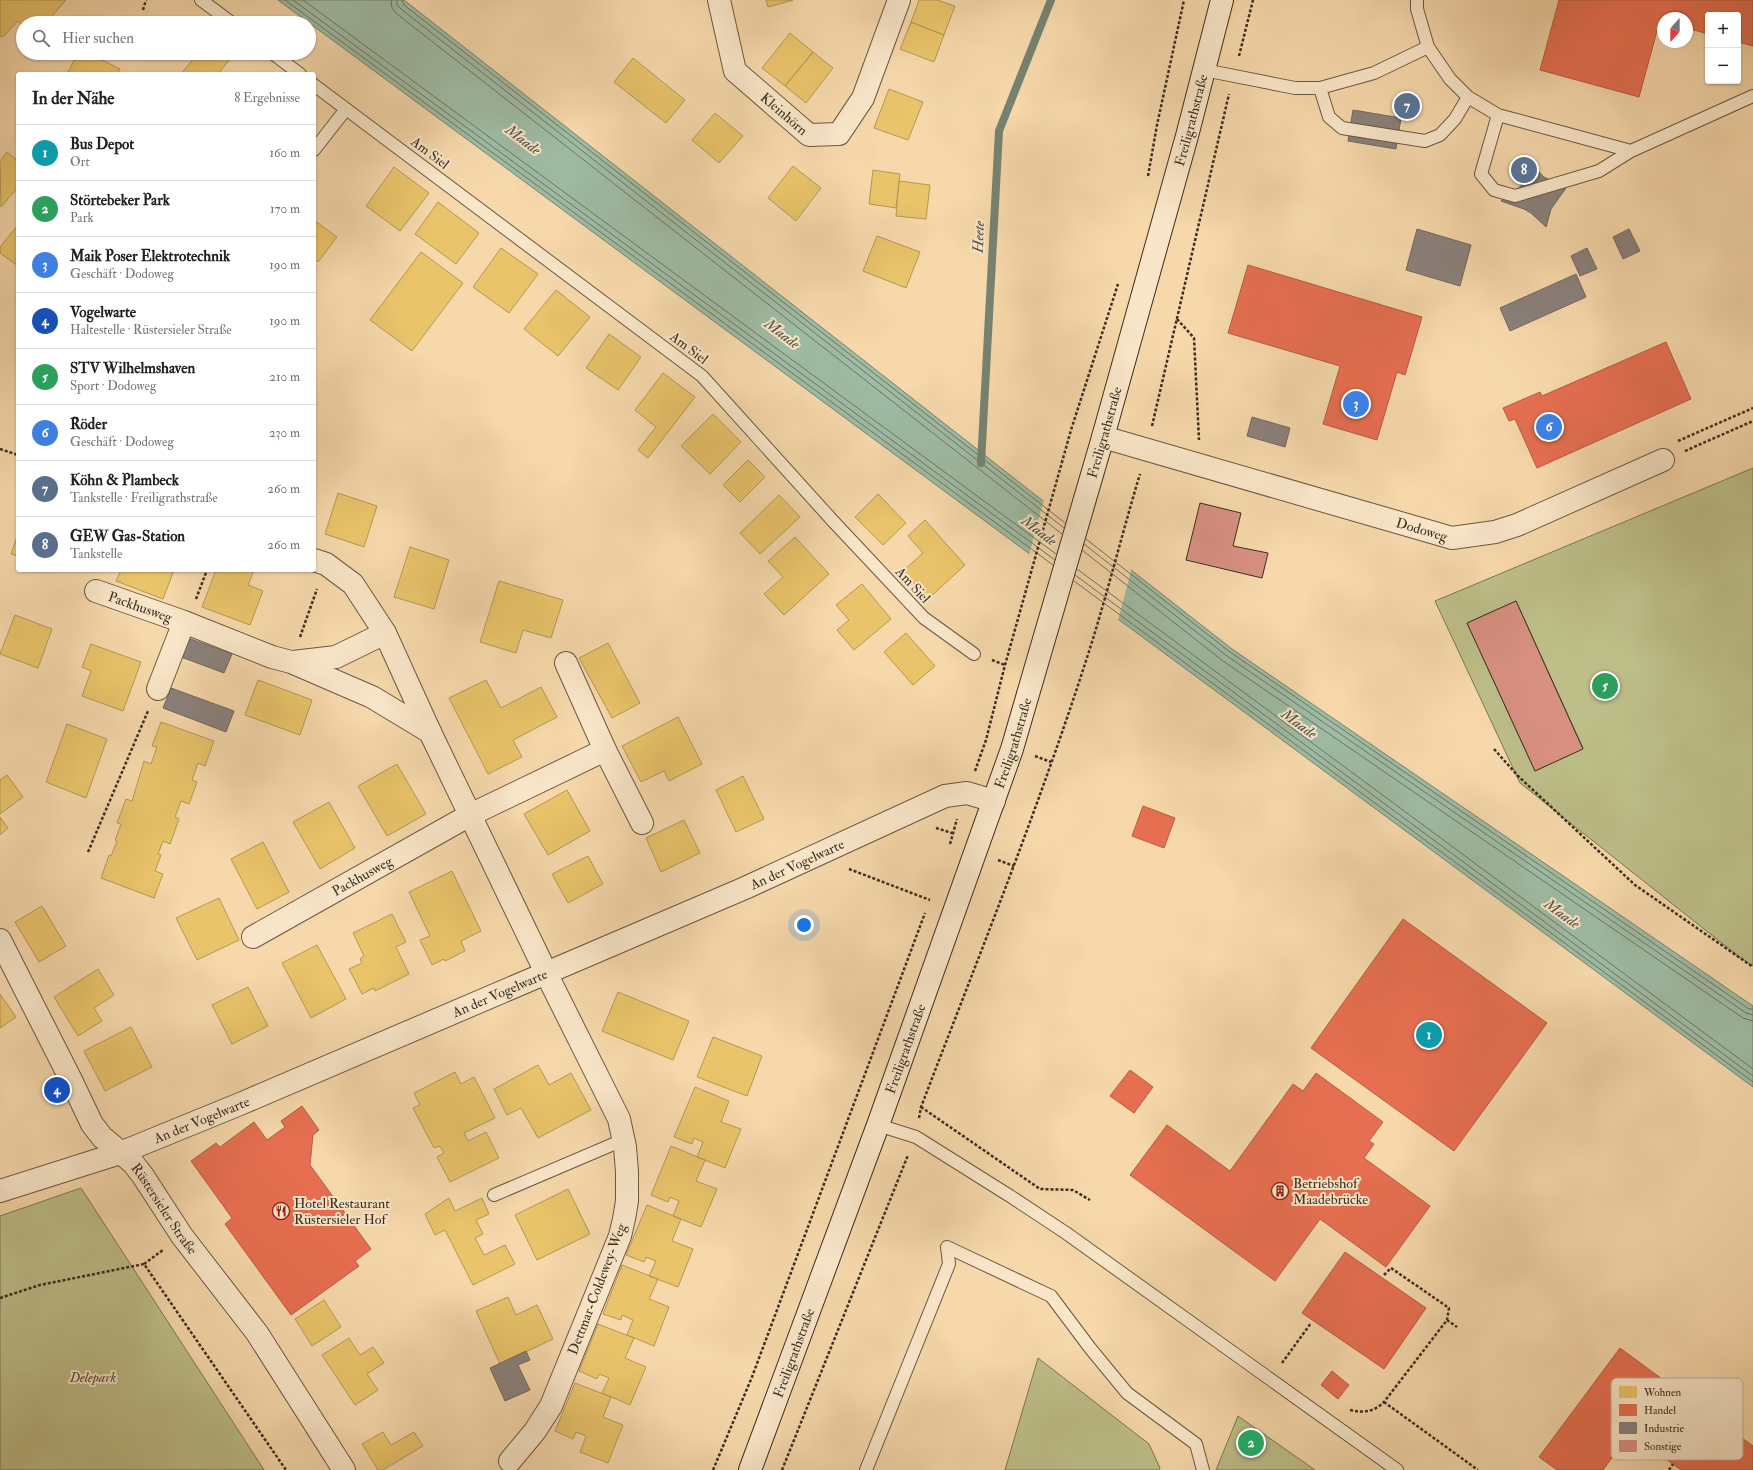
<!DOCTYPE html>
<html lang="de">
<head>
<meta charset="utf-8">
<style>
	body { margin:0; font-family:"IM FELL Double Pica",serif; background:#f6f6f6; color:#202124 }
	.controls { position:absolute; right:12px; top:12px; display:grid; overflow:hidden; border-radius:4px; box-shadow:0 1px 3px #0004 }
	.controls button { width:36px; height:36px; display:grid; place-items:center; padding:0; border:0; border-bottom:1px solid #e0e0e0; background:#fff; color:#202124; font:20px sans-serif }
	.compass { position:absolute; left:1657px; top:12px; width:36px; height:36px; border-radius:50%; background:#fff; box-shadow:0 1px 3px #0004; rotate:201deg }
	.you { position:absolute; left:804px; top:925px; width:14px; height:14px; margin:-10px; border:3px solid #fff; border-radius:50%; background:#1a73e8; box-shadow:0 0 0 6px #1a73e833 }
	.badge { display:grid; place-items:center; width:26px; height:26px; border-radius:50%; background:#1a73e8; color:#fff; font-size:13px; font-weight:700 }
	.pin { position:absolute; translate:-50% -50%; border:2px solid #fff; box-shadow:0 1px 4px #0006 }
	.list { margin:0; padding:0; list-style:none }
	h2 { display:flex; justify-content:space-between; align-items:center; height:52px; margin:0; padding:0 16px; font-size:17px }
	h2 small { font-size:13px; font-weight:400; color:#757577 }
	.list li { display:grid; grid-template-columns:26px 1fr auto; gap:12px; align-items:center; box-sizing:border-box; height:56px; padding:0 16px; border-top:1px solid #e0e0e0 }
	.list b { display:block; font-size:15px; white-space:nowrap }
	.list p { margin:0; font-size:13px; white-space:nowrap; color:#757577 }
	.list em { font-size:13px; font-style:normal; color:#757577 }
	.icon { flex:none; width:22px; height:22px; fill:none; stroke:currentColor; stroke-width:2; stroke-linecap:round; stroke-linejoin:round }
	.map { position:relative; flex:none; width:1753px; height:1470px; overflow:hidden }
	.search { position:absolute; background:#fff; box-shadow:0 1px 3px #0004; left:16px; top:16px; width:300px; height:44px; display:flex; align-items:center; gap:10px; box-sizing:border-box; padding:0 14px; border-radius:22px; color:#757577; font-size:15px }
	.panel { position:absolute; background:#fff; box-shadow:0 1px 3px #0004; left:16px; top:72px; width:300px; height:500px; border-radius:4px }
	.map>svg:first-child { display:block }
	.green { fill:#bdbe88; stroke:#7c7654; fill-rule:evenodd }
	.water { fill:#9ebba4; stroke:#768370 }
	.pier { fill:#f6d8ab }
	.homes { fill:#e9c46a; stroke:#b49754 }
	.shops { fill:#e76f51; stroke:#b35c43 }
	.industry { fill:#8a817c; stroke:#726861 }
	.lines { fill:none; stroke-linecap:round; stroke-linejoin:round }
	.shore { stroke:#6c7462; stroke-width:1 }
	.stream { stroke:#768370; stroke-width:8 }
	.building { fill:#d89081; stroke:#3a2e21 }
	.service-casing { stroke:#695844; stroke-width:14 }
	.minor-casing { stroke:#695844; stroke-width:24 }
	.secondary-casing { stroke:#3a2e21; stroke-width:24 }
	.path { stroke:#3a2e21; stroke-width:2.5; stroke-dasharray:3 2; stroke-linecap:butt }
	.service { stroke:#f9e6c8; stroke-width:12 }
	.minor { stroke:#f9e6c8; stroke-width:22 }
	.secondary { stroke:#f9e6c8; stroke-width:22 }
	.labels { text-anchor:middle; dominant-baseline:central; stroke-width:4; stroke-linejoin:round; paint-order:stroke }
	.street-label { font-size:14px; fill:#3a2e21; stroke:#f9e6c8 }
	.poi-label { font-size:14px; fill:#3a2e21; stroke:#f9e6c8; text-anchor:start }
	.park-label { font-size:14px; font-style:italic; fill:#544b36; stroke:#f9e6c8 }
	.water-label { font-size:15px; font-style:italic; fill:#535142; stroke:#f9e6c8 }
	.key { fill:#f9e6c8; stroke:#c0af96; stroke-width:1 }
	.key-label { font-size:11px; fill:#3a2e21 }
</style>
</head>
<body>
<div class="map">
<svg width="1753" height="1470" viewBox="0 0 1753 1470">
	<rect width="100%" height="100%" fill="#f6d8ab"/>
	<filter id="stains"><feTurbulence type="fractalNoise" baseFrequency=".005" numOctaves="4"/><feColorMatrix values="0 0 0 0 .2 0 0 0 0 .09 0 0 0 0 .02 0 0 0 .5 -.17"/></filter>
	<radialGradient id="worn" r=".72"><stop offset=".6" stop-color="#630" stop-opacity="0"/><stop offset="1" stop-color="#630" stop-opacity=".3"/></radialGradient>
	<path class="green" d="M1753,468v498l-15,-10 -218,-173 -85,-182zM1516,601l67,147 -48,23 -68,-148z
		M81,1188l183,282h-264v-254z
		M1038,1358l111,86 11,24 -1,2h-154z
		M1238,1416l77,54h-99z"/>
	<path class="water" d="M278,0h126l828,649 521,357v81z"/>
	<path class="pier" d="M1044,499l88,68 -14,54 -89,-66z"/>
	<path class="homes" d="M0,0h66l-20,23h-23v2l-5,-4 -15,16 -3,-1z
		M766,0h27l-25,7z
		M919,0h18l18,6 -11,29 -33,-13z
		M911,22l33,13 -10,27 -34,-13z
		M790,33l23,19 -28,34 -23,-18z
		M813,52l20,16 -27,35 -21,-17z
		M78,53h10l32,16 -3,5h-50z
		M198,53h37l-17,21h-37z
		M633,58l52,42 -19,23 -52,-41z
		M889,89l34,13 -15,38 -34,-12z
		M715,113l28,23 -24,27 -27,-23z
		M7,152l11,9v26l-17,20 -1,-46z
		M793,166l28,22 -25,33 -28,-23z
		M394,167l35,26 -29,38 -34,-25z
		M873,170l27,4 -4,34 -27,-4z
		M899,181l31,4 -4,34 -30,-3z
		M438,202l41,31 -23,31 -41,-30z
		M314,220l23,17 -19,25 -4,-4z
		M18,225v41l-18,-13v-6z
		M877,236l43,16 -14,36 -43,-17z
		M501,248l37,26 -29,39 -36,-26z
		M421,252l42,31 -51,68 -42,-31z
		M556,290l34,27 -32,39 -34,-27z
		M609,334l32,23 -23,33 -32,-22z
		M663,373l32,24 -47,61 -10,-8 18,-23 -21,-17z
		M713,414l28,28 -31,32 -29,-28z
		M748,460l17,17 -25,25 -17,-17z
		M338,493l39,13 -13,41 -39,-13z
		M878,494l28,29 -23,22 -28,-28z
		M779,495l21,22 -40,37 -20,-21z
		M925,520l40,45 -37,34 -25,-28 20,-18 -15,-17z
		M18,534v22l-7,-2z
		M795,537l34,37 -45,41 -20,-21 19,-17 -15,-16z
		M410,547l39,13 -15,49 -40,-12z
		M121,570h53l-11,29 -47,-18z
		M216,570h38l-6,15 15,6 -13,34 -48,-18z
		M499,581l64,19 -12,38 -28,-8 -7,23 -36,-11z
		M862,584l29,35 -37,31 -17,-20 12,-10 -13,-15z
		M15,615l37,14 -14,39 -38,-14z
		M906,633l29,33 -22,19 -29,-33z
		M608,643l32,60 -28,15 -33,-60z
		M91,644l50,18 -18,49 -41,-15 9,-25 -9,-4z
		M258,680l54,20 -12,35 -55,-20z
		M486,680l15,28 40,-21 16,30 -44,23 9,17 -34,17 -39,-76z
		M678,717l24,47 -33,17 -5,-10 -23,11 -19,-36z
		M161,722l53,19 -9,25 -7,-3 -6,17 5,2 -8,22 -8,-3 -6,16 4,2 -9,25 -7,-3 -5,13 3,1 -6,16 8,3 -9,24 -53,-20 8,-23 2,1 6,-15 -2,-1 6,-16 -4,-1 9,-24 6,2 12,-40 7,3 6,-17 -5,-1z
		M67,724l40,15 -21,59 -40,-16z
		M397,764l29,50 -39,22 -29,-50z
		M7,775l16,22 -23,17v-34z
		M743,776l21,43 -28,13 -20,-42z
		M567,790l23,41 -42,24 -24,-41z
		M329,802l26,46 -35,21 -27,-47z
		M0,817l8,11 -8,7z
		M684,820l16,33 -39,19 -15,-34z
		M263,842l26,50 -32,17 -26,-50z
		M588,856l15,28 -35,19 -16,-29z
		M452,871l29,60 -20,10 4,10 -20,10 -1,-2 -12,6 -12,-25 10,-4 -21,-44z
		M219,898l20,42 -42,20 -21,-42z
		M42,906l24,40 -27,16 -24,-40z
		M392,914l14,28 -10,5 13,27 -34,17 -1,-3 -12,6 -13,-25 13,-6 -2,-4 4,-3 -11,-23z
		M317,945l29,54 -35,19 -29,-55z
		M98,969l16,26 -20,13 8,13 -24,15 -24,-39z
		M248,987l20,39 -36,18 -20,-39z
		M618,992l71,29 -16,39 -71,-29z
		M0,994l16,23 -16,11z
		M131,1027l21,40 -47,24 -21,-40z
		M713,1037l49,19 -15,40 -50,-19z
		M538,1065l11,20 22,-12 20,37 -53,28 -17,-30 -14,7 -13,-26z
		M455,1072l6,12 13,-7 21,41 -31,15 4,8 18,-9 13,26 -49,24 -13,-25 7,-4 -4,-7 -6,2 -21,-40 7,-3 -6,-12z
		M695,1087l34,14 -8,21 20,7 -16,39 -28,-11 6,-15 -9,-4 -2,6 -18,-7z
		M671,1146l34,14 -9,21 21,8 -16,38 -28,-11 6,-15 -9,-4 -2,5 -17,-7z
		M568,1189l22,45 -53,26 -22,-45z
		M449,1198l6,13 27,-13 7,16 -13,6 7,14 -8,4 9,17 21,-10 10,19 -42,21 -28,-55 -10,5 -10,-21z
		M647,1205l34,14 -9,22 21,8 -15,38 -29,-11 7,-15 -10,-4 -2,5 -18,-7z
		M622,1265l36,14 -9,20 20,8 -15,39 -27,-11 6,-15 -11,-5 -1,5 -18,-6z
		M508,1297l8,18 21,-10 16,34 -53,25 -24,-53z
		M324,1300l17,27 -29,19 -17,-27z
		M598,1324l36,14 -9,20 21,9 -16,38 -28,-12 7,-15 -10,-4 -2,5 -18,-8z
		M349,1338l11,17 13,-8 11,16 -17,11 11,16 -23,15 -33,-50z
		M575,1383l36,14 -8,20 20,8 -15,38 -28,-11 6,-16 -10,-4 -3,7 -18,-8z
		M383,1432l8,13 23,-13 9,14 -40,24h-5l-16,-26z"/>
	<path class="shops" d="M1559,0h194v46l-15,-4v-27h-30v19l-21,-6v-10h-24v3l-3,-1 -21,77 -99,-27z
		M1248,265l174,52 -17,58 -8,-3 -20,68 -54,-16 17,-58 -112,-33z
		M1666,342l25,57 -154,69 -22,-49 -6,2 -6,-13 37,-16 2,4z
		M1143,806l32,12 -11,30 -32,-12z
		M1403,919l144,104 -93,128 -143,-103z
		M1130,1070l23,17 -19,26 -24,-17z
		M1316,1073l67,49 -14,19 5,3 -10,14 66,48 -44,61 -66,-48 -45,62 -145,-106 37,-50 63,46 63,-87 10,7z
		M302,1106l17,24 -6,5 -3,30 61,84 -16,12 4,5 -68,49 -66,-91 7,-6 -41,-57 25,-18 4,4 34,-25 13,18 18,-13 -4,-6z
		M1345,1252l81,56 -42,61 -82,-56z
		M1620,1348l133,98v24h-72l-51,-37 -27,37h-46l-18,-13z
		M1332,1371l17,14 -11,14 -17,-14z"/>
	<path class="industry" d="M1353,110l48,8 -5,31 -48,-8z
		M1531,164l13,13 22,11 -15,21 -5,18 -15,-14 -7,-4 -23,-8 17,-12 6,-7z
		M1417,229l54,16 -11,41 -54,-16z
		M1629,229l11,22 -17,8 -10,-22z
		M1587,248l10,21 -17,7 -9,-20z
		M1576,274l10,23 -76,34 -10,-23z
		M1252,417l38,11 -5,19 -38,-11z
		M188,638l44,16 -8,19 -43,-16z
		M171,688l63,23 -8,21 -63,-24z
		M526,1351l4,9 -12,5 12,25 -25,11 -15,-33z"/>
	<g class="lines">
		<path class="shore" d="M285,0l768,565
			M293,0l762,560
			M303,0l753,554
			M391,0l1,8 5,6 665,520
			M397,0v5l4,4 663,519
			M402,0l2,5 661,518
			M1086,539l144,113 519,357h4
			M1084,544l143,112 519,357 7,2
			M1082,550l141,111 520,357 10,3
			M1077,569l676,500
			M1075,575l678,501
			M1074,581l679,501"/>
		<path class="stream" d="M981,463l18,-332 52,-131"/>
	</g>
	<path class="building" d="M1200,503l41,10 -8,33 35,7 -6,25 -76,-18z
		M1516,601l67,148 -48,22 -68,-148z"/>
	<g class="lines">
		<g class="service-casing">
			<path id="service" d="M201,0l31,23
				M1417,0v9l11,38 22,32 18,18 30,18 133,36 122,-55
				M272,53l28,21
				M1204,70l91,18h25l54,-15 54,-26
				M314,85l388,291 130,144 92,98 50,36
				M1320,88l9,29 13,11 83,13 15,-6 15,-16 13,-22
				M1498,115l-17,59 13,16 21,6 84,-25 32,-20
				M314,150l32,-41
				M878,1125l38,12 94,59 56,37 331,237
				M494,1195l129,-55
				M947,1247l104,49 39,52 37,45 69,51 7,26
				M866,1470l83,-206 -2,-17"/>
		</g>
		<g class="minor-casing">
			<g id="minor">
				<path id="s1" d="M719,0l16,71 74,64 30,-1 24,-36 36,-98"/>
				<path id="s2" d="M1103,437l349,101 43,-6 22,-7 146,-65"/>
				<path d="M314,560l12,4 27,20 32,49 45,99 123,255 66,132 6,28 2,25v29l-3,18 -4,17 -69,170 -16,25 -25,30"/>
				<path id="s3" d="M96,591l88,31 88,35 19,5 81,35 58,35"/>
				<path d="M293,662l43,-5 49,-24"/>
				<path d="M566,663l39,87"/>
				<path d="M158,689l26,-67"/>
				<path id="s4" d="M253,937l217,-122 135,-65 37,73"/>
				<path id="s5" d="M0,940l71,140 21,44 10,13 31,26 10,13 39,60 75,97 87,137"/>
				<path id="s6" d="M0,1191l120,-38 120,-49 505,-216 200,-92 22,-3 27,8"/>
			</g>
		</g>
		<g class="secondary-casing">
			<g id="secondary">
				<path id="s7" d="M750,1470l128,-345 134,-376 91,-312 84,-301 35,-136"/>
			</g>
		</g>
		<path class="path" d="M143,10l3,-10
			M1239,56l14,-56
			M1148,176l9,-51 27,-125
			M1177,319l17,19 5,102
			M1152,426l77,-332
			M1678,441l75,-33
			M0,449l18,6
			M1685,451l68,-30
			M196,599l11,-29
			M300,637l17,-48
			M992,660l13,5
			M1494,749l24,27 117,109 118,82
			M1035,756l16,6
			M975,771l11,-31 19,-75 66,-235 47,-146
			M936,828l16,5
			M950,844l7,-25
			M88,852l60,-141
			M998,860l16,6
			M849,869l81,31
			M921,1107l119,82 33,1 17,10
			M919,1118l2,-11c59,-154 121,-307 171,-465 17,-55 31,-112 48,-168
			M144,1264l19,-14
			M1384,1275l7,-7 58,40 -2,12
			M0,1298l40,-13 104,-21 142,206
			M1282,1363l29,-40
			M1384,1402l94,68
			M1350,1410c13,3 24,2 34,-8l63,-82 10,7
			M713,1470l39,-93 173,-464
			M782,1470l126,-315
			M1669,1470l4,-6"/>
		<use href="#service" class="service"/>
		<use href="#minor" class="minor"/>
		<use href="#secondary" class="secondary"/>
	</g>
	<defs>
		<g id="building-ring" transform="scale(0.9)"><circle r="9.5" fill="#f9e6c8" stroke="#8f2418" stroke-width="1.5"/><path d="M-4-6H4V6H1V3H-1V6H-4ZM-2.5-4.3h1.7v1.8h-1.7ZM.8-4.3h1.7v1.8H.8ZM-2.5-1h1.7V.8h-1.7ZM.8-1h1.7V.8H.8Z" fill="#8f2418"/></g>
		<g id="restaurant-ring" transform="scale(0.9)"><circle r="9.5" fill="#f9e6c8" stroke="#8f2418" stroke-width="1.5"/><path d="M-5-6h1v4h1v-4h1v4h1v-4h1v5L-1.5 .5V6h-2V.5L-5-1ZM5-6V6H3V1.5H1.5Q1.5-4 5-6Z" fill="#8f2418"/></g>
	</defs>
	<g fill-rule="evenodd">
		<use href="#building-ring" x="1280" y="1191"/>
		<use href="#restaurant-ring" x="281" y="1211"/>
	</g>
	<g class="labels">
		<g class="street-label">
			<text stroke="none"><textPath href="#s1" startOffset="138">Kleinhörn</textPath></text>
			<text stroke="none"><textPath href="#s7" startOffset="1421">Freiligrathstraße</textPath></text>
			<text transform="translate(430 153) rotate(37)">Am Siel</text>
			<text transform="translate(689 348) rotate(37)">Am Siel</text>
			<text stroke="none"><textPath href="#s7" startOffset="1097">Freiligrathstraße</textPath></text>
			<text stroke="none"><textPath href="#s2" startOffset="332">Dodoweg</textPath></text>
			<text transform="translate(913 585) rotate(47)">Am Siel</text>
			<text stroke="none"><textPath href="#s3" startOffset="47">Packhusweg</textPath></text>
			<text stroke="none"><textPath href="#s7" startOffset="773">Freiligrathstraße</textPath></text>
			<text stroke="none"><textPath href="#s6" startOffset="862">An der Vogelwarte</textPath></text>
			<text stroke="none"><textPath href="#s4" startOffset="125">Packhusweg</textPath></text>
			<text stroke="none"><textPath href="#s6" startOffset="538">An der Vogelwarte</textPath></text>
			<text stroke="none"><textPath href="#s7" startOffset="449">Freiligrathstraße</textPath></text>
			<text stroke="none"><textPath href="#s6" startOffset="214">An der Vogelwarte</textPath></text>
			<text stroke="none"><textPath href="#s5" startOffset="318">Rüstersieler Straße</textPath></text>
			<text transform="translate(597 1289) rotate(-69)">Dettmar-Coldewey-Weg</text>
			<text stroke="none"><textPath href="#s7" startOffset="125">Freiligrathstraße</textPath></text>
		</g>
		<g class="poi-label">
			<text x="1293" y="1183">Betriebshof<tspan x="1293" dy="16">Maadebrücke</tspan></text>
			<text x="294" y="1203">Hotel Restaurant<tspan x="294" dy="16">Rüstersieler Hof</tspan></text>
		</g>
		<g class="park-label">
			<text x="93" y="1377">Delepark</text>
		</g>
		<g class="water-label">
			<text transform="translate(523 140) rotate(37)">Maade</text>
			<text transform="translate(979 237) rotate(-87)">Heete</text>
			<text transform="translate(782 334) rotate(37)">Maade</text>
			<text transform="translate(1039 531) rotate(37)">Maade</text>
			<text transform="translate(1299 724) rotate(36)">Maade</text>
			<text transform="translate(1562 914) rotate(36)">Maade</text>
		</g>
	</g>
	<rect x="1611" y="1378" width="132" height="82" rx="6" class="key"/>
	<rect x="1619" y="1386" width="18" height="12" fill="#e9c46a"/>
	<rect x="1619" y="1404" width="18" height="12" fill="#e76f51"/>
	<rect x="1619" y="1422" width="18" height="12" fill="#8a817c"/>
	<rect x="1619" y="1440" width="18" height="12" fill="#d89081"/>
	<g class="key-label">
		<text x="1644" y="1396">Wohnen</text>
		<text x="1644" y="1414">Handel</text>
		<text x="1644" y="1432">Industrie</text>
		<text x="1644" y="1450">Sonstige</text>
	</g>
	<rect width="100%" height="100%" filter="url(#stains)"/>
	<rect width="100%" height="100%" fill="url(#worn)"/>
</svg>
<div class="controls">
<button>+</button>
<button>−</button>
</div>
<svg class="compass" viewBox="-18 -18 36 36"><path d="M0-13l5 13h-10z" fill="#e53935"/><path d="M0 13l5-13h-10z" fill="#757577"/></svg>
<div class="you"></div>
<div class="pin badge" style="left:1429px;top:1035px;background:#0f9aa8">1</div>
<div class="pin badge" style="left:1251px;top:1443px;background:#2e9e5b">2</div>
<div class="pin badge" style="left:1356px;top:404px;background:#3f7fe0">3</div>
<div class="pin badge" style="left:57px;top:1090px;background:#1a4fb4">4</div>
<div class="pin badge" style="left:1605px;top:686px;background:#2e9e5b">5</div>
<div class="pin badge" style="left:1549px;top:427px;background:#3f7fe0">6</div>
<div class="pin badge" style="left:1407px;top:106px;background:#5c6f8a">7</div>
<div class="pin badge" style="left:1524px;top:170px;background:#5c6f8a">8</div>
<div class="search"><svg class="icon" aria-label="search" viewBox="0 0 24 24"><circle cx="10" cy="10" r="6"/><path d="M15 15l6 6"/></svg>Hier suchen</div>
<section class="panel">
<h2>In der Nähe<small>8 Ergebnisse</small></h2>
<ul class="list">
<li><span class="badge" style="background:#0f9aa8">1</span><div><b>Bus Depot</b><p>Ort</p></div><em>160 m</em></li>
<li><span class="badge" style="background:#2e9e5b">2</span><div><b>Störtebeker Park</b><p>Park</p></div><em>170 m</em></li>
<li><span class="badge" style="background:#3f7fe0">3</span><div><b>Maik Poser Elektrotechnik</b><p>Geschäft · Dodoweg</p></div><em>190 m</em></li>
<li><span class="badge" style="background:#1a4fb4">4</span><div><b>Vogelwarte</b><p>Haltestelle · Rüstersieler Straße</p></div><em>190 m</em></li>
<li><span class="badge" style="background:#2e9e5b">5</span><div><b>STV Wilhelmshaven</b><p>Sport · Dodoweg</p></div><em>210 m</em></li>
<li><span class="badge" style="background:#3f7fe0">6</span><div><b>Röder</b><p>Geschäft · Dodoweg</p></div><em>230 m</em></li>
<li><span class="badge" style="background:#5c6f8a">7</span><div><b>Köhn &amp; Plambeck</b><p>Tankstelle · Freiligrathstraße</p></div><em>260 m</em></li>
<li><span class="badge" style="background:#5c6f8a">8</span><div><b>GEW Gas-Station</b><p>Tankstelle</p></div><em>260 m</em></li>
</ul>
</section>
</div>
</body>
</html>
